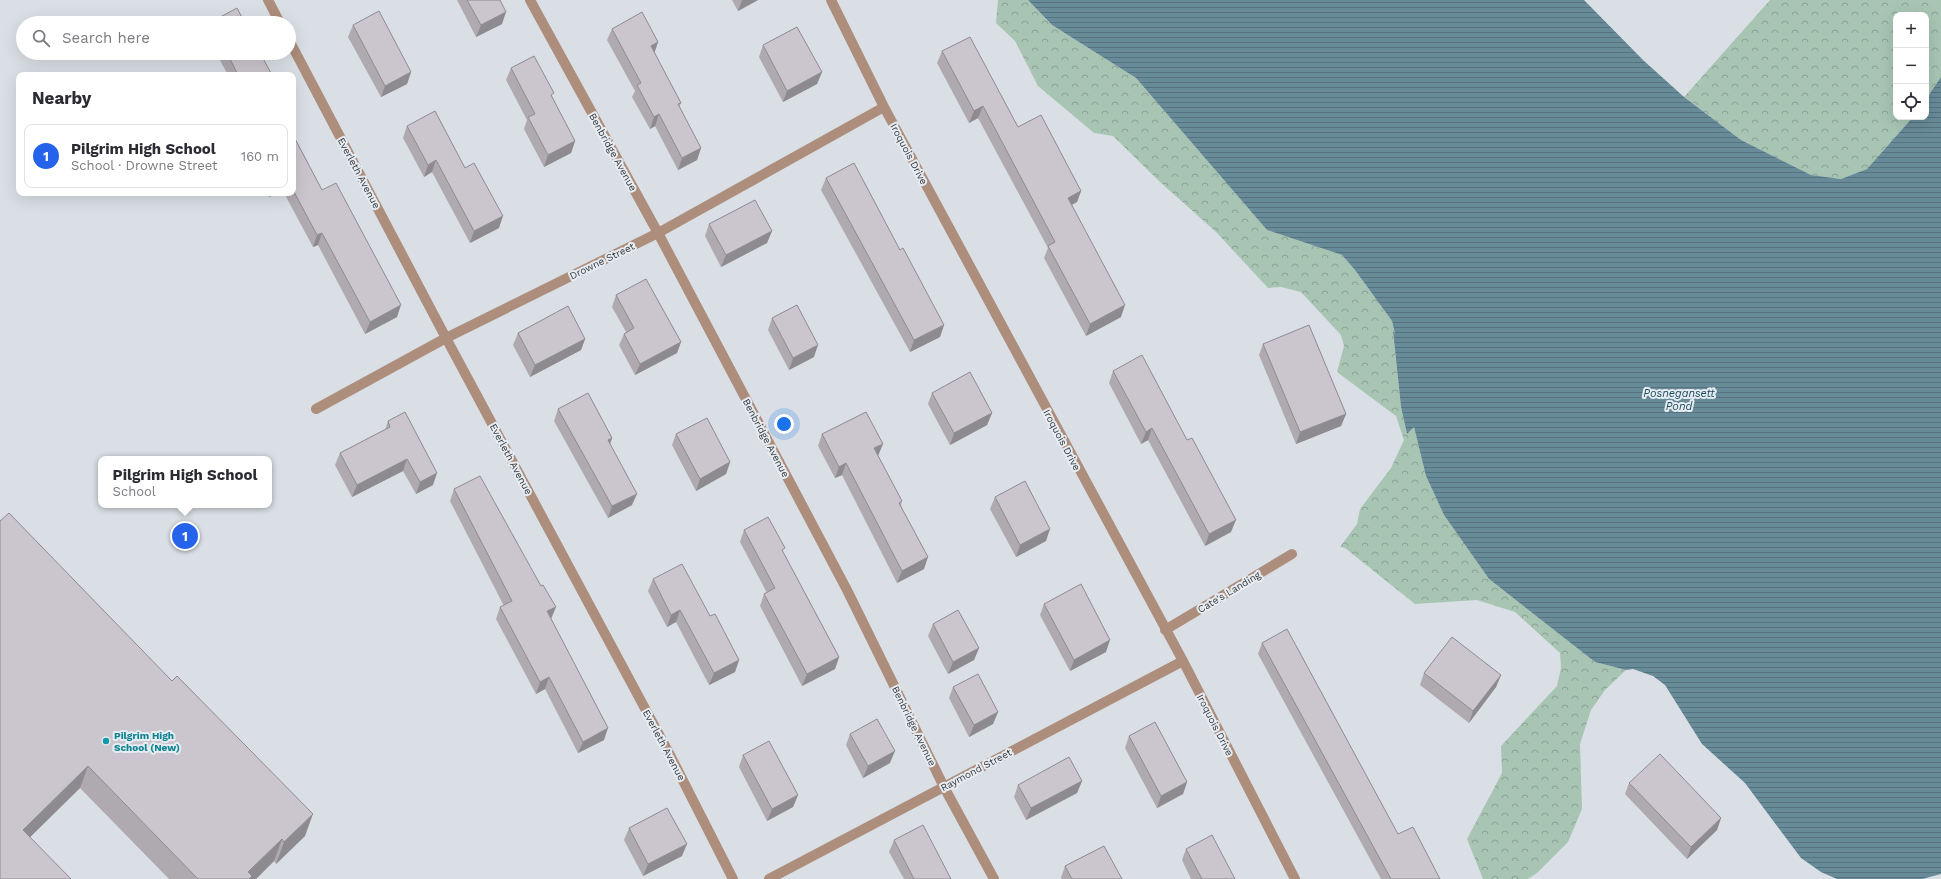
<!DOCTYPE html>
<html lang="en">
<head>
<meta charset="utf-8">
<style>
	body { margin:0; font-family:"Work Sans",sans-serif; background:#f7f7f7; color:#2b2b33 }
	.controls { position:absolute; right:12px; top:12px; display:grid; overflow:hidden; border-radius:8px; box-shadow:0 4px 16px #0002 }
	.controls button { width:36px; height:36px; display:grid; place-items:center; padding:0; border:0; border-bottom:1px solid #e1e1e2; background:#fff; color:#2b2b33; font:20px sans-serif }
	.you { position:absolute; left:784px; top:424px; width:14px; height:14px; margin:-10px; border:3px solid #fff; border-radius:50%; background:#1a73e8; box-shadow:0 0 0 6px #1a73e833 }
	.badge { display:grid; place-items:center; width:26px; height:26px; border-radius:50%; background:#2563eb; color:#fff; font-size:13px; font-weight:700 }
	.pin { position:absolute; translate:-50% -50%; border:2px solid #fff; box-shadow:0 1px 4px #0006 }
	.popup { position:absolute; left:98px; top:456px; width:174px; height:52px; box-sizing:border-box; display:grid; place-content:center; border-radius:8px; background:#fff; filter:drop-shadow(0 1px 3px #0005); font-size:13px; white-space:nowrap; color:#7c7c81 }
	.popup b { font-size:15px; color:#2b2b33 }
	.popup::after { content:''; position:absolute; left:50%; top:100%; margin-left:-8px; border:8px solid transparent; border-top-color:#fff }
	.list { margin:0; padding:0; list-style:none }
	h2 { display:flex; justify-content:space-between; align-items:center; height:52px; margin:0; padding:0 16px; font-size:17px }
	h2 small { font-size:13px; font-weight:400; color:#7c7c81 }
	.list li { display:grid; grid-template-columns:26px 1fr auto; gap:12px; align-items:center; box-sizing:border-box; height:64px; margin:0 8px 8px; padding:0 8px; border:1px solid #e1e1e2; border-radius:8px }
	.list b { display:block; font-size:15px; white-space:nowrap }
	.list p { margin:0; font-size:13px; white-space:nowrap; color:#7c7c81 }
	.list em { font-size:13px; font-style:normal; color:#7c7c81 }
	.icon { flex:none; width:22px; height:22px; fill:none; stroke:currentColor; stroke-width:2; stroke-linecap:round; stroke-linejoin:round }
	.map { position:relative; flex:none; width:1941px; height:879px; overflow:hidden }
	.search { position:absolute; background:#fff; box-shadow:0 4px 16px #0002; left:16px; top:16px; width:280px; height:44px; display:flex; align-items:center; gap:10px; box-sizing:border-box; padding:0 14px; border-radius:22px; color:#7c7c81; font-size:15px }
	.panel { position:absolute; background:#fff; box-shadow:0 4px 16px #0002; left:16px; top:72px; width:280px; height:124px; border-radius:8px }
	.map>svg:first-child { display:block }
	.forest { fill:url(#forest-crowns) }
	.water { fill:url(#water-rules) }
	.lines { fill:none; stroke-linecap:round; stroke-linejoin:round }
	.minor { stroke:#ad8d7b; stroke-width:10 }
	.wall { fill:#afaab0 }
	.shaded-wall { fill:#8e8b90 }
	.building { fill:#cbc6cd; stroke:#8e8b90 }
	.culture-dot { fill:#0f9aa8; stroke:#e6ecf2; stroke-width:1.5 }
	.labels { text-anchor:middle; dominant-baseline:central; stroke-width:4; stroke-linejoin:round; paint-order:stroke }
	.street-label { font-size:10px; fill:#37393b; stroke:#e6ecf2 }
	.culture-label { font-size:10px; font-weight:bold; fill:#0d838f; stroke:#e6ecf2; text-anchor:start }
	.water-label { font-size:11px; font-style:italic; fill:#194a5b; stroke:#e6ecf2 }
</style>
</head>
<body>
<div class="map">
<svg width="1941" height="879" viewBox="0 0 1941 879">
	<defs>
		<pattern id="forest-crowns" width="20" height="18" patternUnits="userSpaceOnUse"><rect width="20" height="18" fill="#a8c5b4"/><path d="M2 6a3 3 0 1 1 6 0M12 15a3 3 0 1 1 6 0" fill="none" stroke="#8aa194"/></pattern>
		<pattern id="water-rules" width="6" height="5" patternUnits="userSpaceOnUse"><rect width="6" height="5" fill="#688b99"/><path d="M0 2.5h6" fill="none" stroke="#56737e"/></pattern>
	</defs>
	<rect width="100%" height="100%" fill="#d9dfe5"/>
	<path class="forest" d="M998,0h30l24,25 84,53 131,152 75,25 13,15 37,51 4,17 -3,-5 8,74 6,27 7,-7 12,49 18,39 45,64 106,83 31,8 -21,20 -14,20 -11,34 2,65 -14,33 -31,31 -9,6h-45l-16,-40 35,-66 -1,-27 56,-60 4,-18 -1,-15 -45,-41 -38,-12 -62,4 -70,-56 -5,-1 17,-23 3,-15 31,-41 13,-28 -8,-24 -59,-44 7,-26 -3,-11 -40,-43 -20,-5 -13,1 -52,-56 -57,-51 -46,-45 -19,-3 -56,-47 -23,-45 -19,-18z
		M1770,0h171v77l-15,22v-84h-30v102h17l-46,52 -26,10 -30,-4 -70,-35 -57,-43z"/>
	<path class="water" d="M1028,0h556l59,60 41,37 57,43 70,35 30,4 26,-10 46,-52h13v-18l15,-22v797l-19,5h-85l-16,-7 -20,-14 -56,-75 -43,-39 -37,-59 -12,-9 -20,-7 -7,1 -31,-8 -106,-83 -45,-64 -18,-39 -12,-49 -7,7 -6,-27 -8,-76 2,3 -3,-13 -37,-51 -13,-15 -75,-25 -131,-152 -84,-53z"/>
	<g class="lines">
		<path class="minor" d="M268,0l12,23
			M530,0l128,233 189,357 97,197 50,92
			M831,0l53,107 299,554 112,218
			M289,40l157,298 224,417 63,124
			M316,409l130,-71 212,-105 226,-126
			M1165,630l127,-76
			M769,879l414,-218"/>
	</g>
	<path class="wall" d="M457,0h43l2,24 -26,13z
		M732,0h26l-20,11z
		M353,25l58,47 -4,12 -26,13 -33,-60z
		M612,29l46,13 -4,11 27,50 -2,4 22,41 -4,12 -19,10 -23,-44 -5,3 -18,-32 3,-6 -28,-51z
		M763,45l59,27 -5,12 -34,18 -24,-45z
		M942,51l139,140 -4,11 -5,3 49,112 -35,19 -42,-78 4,-10 -70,-130 -9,5 -32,-60z
		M216,53h44l12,22h-44z
		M511,68l64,73 -4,12 -27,14 -20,-38 3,-9 -21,-40z
		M407,126l92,102 -29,15 -38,-71 -8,5 -21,-39z
		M293,135l29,55 75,127 -32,17 -47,-89 -5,2 -29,-54h9z
		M826,178l74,72 44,75 -4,12 -30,15 -89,-162z
		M267,193h10l-8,4z
		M709,224l63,7 -5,12 -46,24 -16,-31z
		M616,295l65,47 -4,11 -42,22 -16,-30 5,-11 2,-2 -14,-25z
		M772,318l42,39 -25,13 -21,-40z
		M518,333l67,6 -4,11 -51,27 -17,-32z
		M1263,344l83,70 -5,12 -45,18 -37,-89z
		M1113,371l118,161 -26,14 -57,-106 -7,4 -32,-61z
		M932,393l60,20 -5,12 -37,20 -22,-41z
		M558,409l54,29 -2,5 22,62 -24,13 -54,-97z
		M388,421l45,64 -17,9 -13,-23 -51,26 -17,-32 5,-12 45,-23z
		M676,434l54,28 -4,12 -30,17 -24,-46z
		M822,434l56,22 24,45 -1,4 23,64 -27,14 -55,-108 -7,3 -17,-32z
		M454,489l97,130 53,121 -26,13 -33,-64 -9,5 -40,-75 4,-12 4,-1 -54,-105z
		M995,497l51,44 -30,16 -26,-48z
		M0,521l305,315 -29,28 -2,-3 -18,18h-87l-89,-91 -50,49 -30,42z
		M744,530l39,23 56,104 -4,12 -33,17 -42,-80 4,-12 3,-1 -27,-51z
		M653,579l57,37 29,44 -4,12 -26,13 -33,-63 -9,5 -19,-36z
		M1044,604l62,48 -36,19 -30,-56z
		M933,624l46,24 -5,12 -26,14 -20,-38z
		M1262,643l136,191 42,45h-59l-123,-225z
		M1424,673l77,2 -5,12 -27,36 -49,-38z
		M953,687l45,25 -5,12 -24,13 -20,-39z
		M850,734l40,29 -27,15 -17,-33z
		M1129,736l58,46 -4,12 -26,14 -32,-60z
		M743,755l55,40 -5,12 -26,14 -28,-54z
		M1082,781l-5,12 -51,27 -12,-23 4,-12z
		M1629,783l92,35 -4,12 -30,29 -62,-65z
		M629,828l53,28 -39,20 -19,-36z
		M894,840l57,39h-47l-15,-27z
		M1186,849l49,30h-44l-9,-19z
		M1065,866l57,13h-60l-1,-1z"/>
	<path class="shaded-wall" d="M742,0h16l-20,11z
		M506,12l-4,12 -26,13 5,-12z
		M658,42l-4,12 -3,-8z
		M411,72l-4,12 -26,13 4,-11z
		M822,72l-5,12 -34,18 4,-11z
		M983,106l-5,12 -9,5 5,-12z
		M659,114l-4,12 -5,3 4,-12z
		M575,141l-4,12 -27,14 4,-12z
		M701,148l-4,12 -19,10 4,-12z
		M436,160l-4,12 -8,5 4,-12z
		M1081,191l-4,11 -13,7 4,-11z
		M271,193h6l-8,4z
		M503,216l-4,12 -29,15 4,-12z
		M772,231l-5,12 -46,24 5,-12z
		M322,233l-4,12 -5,2 4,-12z
		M401,305l-4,12 -32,17 5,-12z
		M1125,305l-4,12 -35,19 4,-12z
		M944,325l-4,12 -30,15 4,-12z
		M585,339l-4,11 -51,27 5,-12z
		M681,342l-4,11 -42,22 5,-11z
		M818,345l-4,12 -25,13 4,-12z
		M992,413l-5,12 -37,20 4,-12z
		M1346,414l-5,12 -45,18 4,-12z
		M1152,428l-4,12 -7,4 5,-12z
		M612,438l-4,12v-10z
		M883,444l-5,12 -8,4 4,-12z
		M407,459l-4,12 -51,26 5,-12z
		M730,462l-4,12 -30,17 4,-12z
		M846,463l-4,12 -7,3 4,-11z
		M437,473l-4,12 -17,9 4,-12z
		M637,494l-5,11 -24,13 4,-12z
		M1236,520l-5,12 -26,14 4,-12z
		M1050,529l-4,12 -30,16 4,-12z
		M928,557l-4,12 -27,14 5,-12z
		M556,607l-5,12 -4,-8z
		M680,610l-4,12 -9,5 4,-12z
		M1110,640l-4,12 -36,19 4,-11z
		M979,648l-5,12 -26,14 5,-12z
		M839,657l-4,12 -33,17 5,-12z
		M739,660l-4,12 -26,13 5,-12z
		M1501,675l-5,12 -27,36 4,-12z
		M549,677l-4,12 -9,5 4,-12z
		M998,712l-5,12 -24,13 5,-12z
		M608,728l-4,12 -26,13 5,-11z
		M895,751l-5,12 -27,15 5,-12z
		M88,766l-8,22 -65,64 8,-22z
		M1082,781l-5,12 -51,27 5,-12z
		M1187,782l-4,12 -26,14 4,-12z
		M798,795l-5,12 -26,14 5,-12z
		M313,814l-8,22 -29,28 8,-22z
		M1721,818l-4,12 -30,29 4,-12z
		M282,839l-8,22 -18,18h-10l2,-7z
		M687,844l-5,12 -39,20 5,-12z"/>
	<path class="building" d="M467,0h33l6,12 -25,13z
		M237,8l8,15h-34v-1z
		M379,11l32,61 -26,14 -32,-61z
		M642,12l16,30 -7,4 30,57 -3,1 23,44 -19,10 -23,-44 -5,3 -17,-32 4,-2 -29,-54z
		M797,27l25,45 -35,19 -24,-46z
		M970,37l48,90 23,-12 40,76 -13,7 57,107 -35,19 -42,-78 7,-4 -72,-136 -9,5 -32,-60z
		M227,53h33l12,22h-34z
		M534,56l20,37 -3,2 24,46 -27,14 -20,-38 7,-3 -24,-46z
		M435,111l30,57 9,-5 29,53 -29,15 -38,-71 -8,5 -21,-39z
		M293,135l29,55 14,-7 65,122 -31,17 -48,-89 -5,2 -24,-45z
		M854,163l46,87 3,-2 41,77 -30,15 -88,-162z
		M755,200l17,31 -46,24 -17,-31z
		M646,279l35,63 -41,22 -16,-30 10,-6 -18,-33z
		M797,305l21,40 -25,13 -21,-40z
		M568,306l17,33 -50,26 -17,-32z
		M1309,325l37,89 -46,18 -37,-88z
		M1142,355l45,85 5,-2 44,82 -27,14 -57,-106 -6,4 -33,-61z
		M970,372l22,41 -38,20 -22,-40z
		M588,393l24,45 -4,2 29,54 -25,12 -54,-97z
		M405,412l32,61 -17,9 -13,-23 -50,26 -17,-32 50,-26 -2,-6z
		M866,412l17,32 -9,4 28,53 -3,2 29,54 -26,14 -56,-108 -7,4 -17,-33z
		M707,418l23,44 -30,17 -24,-45z
		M480,476l61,110 2,-1 13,22 -9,4 61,117 -25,14 -34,-65 -9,5 -40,-75 12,-6 -58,-112z
		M1025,481l25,48 -30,16 -25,-48z
		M9,513l163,168 5,-5 136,138 -29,28 -2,-3 -34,33 4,4 -3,3h-51l-110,-113 -65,64 48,49h-71v-358z
		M768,517l17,31 -3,2 57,107 -32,17 -43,-80 11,-6 -31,-58z
		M682,564l28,52 5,-2 24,46 -25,13 -34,-63 -9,5 -18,-36z
		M1081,584l29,56 -36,20 -30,-56z
		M958,610l21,38 -26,14 -20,-38z
		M1287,629l111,205 15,-7 27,52h-49l-129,-236z
		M1452,637l49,38 -28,36 -49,-38z
		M978,674l20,38 -24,13 -21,-38z
		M877,719l18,32 -27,15 -18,-32z
		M1155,722l32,60 -26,14 -32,-60z
		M769,741l29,54 -26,14 -29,-54z
		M1660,754l61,64 -30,29 -62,-64z
		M1069,757l13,24 -51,27 -13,-23z
		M667,808l20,36 -39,20 -19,-36z
		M923,825l28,54h-37l-20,-39z
		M1212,835l23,44h-33l-16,-30z
		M1104,846l18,33h-50l-7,-13z"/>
	<circle class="culture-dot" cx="106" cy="741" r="4"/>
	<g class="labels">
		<g class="street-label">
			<text transform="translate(613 152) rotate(61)">Benbridge Avenue</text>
			<text transform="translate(909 154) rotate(62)">Iroquois Drive</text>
			<text transform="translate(359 173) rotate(62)">Everleth Avenue</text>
			<text transform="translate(602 261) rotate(-26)">Drowne Street</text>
			<text transform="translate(766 438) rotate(62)">Benbridge Avenue</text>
			<text transform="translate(1062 440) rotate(62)">Iroquois Drive</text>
			<text transform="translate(511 459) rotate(62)">Everleth Avenue</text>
			<text transform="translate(1229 592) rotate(-31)">Cate's Landing</text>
			<text transform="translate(1215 725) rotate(63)">Iroquois Drive</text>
			<text transform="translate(914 726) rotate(64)">Benbridge Avenue</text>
			<text transform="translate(664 745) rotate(62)">Everleth Avenue</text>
			<text transform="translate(976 770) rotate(-28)">Raymond Street</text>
		</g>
		<g class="culture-label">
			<text x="114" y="735">Pilgrim High<tspan x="114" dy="12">School (New)</tspan></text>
		</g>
		<g class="water-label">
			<text x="1679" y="393">Posnegansett<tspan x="1679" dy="13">Pond</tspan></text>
		</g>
	</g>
</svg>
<div class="controls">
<button>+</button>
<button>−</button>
<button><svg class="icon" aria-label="locate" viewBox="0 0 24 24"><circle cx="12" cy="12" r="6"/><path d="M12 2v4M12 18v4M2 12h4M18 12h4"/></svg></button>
</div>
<div class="you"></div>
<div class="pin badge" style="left:185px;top:536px">1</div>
<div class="popup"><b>Pilgrim High School</b>School</div>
<div class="search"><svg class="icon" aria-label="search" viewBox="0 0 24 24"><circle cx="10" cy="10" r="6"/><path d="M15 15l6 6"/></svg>Search here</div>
<section class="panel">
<h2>Nearby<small></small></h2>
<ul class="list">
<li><span class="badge">1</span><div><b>Pilgrim High School</b><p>School · Drowne Street</p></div><em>160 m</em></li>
</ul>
</section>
</div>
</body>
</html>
